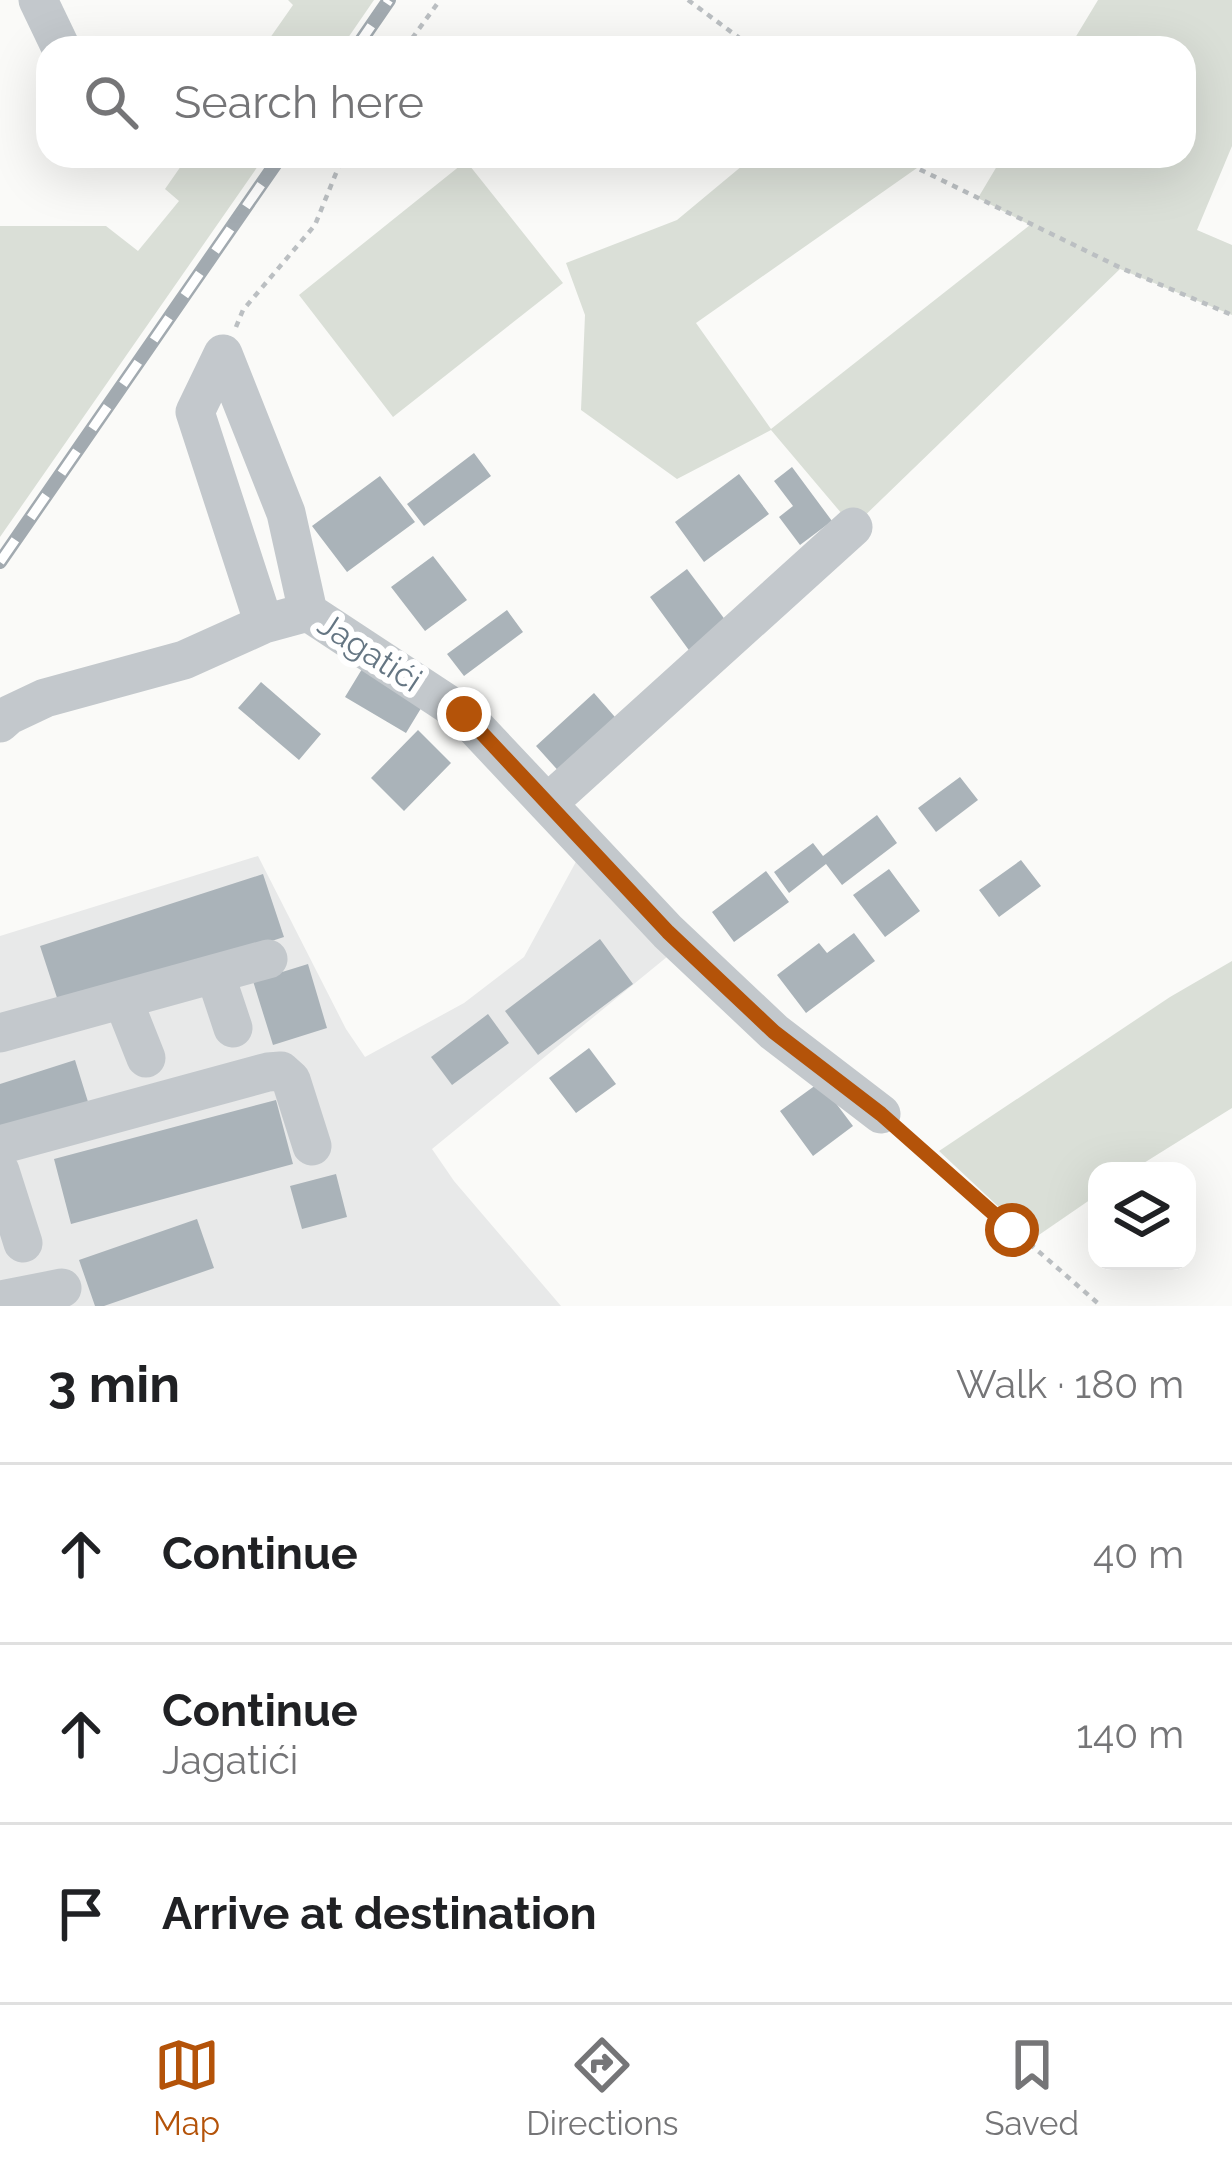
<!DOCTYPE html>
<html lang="en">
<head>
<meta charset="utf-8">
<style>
	body { margin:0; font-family:Raleway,sans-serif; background:#f6f6f6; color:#202124 }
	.controls { position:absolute; right:36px; bottom:36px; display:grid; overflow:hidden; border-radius:24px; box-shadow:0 12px 48px #0002 }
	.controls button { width:108px; height:108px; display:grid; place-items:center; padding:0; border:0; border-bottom:3px solid #e0e0e0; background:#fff; color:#202124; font:60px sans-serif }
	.stop { position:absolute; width:36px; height:36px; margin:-27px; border:9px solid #b45309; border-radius:50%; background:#fff }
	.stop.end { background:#b45309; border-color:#fff; box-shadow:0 3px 12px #0008 }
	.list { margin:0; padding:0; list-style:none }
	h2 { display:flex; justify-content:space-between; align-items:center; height:156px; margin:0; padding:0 48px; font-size:51px }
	h2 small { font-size:39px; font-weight:400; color:#757577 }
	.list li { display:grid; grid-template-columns:78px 1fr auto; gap:36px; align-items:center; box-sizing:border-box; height:180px; padding:0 48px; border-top:3px solid #e0e0e0 }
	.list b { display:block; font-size:45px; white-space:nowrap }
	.list p { margin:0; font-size:39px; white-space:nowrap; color:#757577 }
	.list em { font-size:39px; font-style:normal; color:#757577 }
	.icon { flex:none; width:66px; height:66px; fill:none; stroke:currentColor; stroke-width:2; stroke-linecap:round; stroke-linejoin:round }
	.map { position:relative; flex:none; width:1232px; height:1306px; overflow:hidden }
	.search { position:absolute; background:#fff; box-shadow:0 12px 48px #0002; left:36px; right:36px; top:36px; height:132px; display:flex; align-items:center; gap:30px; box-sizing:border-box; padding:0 42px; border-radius:36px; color:#757577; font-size:45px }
	.sheet { height:696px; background:#fff }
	nav { display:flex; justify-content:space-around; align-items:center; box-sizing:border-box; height:168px; border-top:3px solid #e0e0e0; background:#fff; font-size:33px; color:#757577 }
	nav a { display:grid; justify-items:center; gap:6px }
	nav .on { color:#b45309 }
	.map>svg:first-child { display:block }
	.built { fill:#e8e9e9 }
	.green { fill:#dadfd7 }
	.building { fill:#aab3b9 }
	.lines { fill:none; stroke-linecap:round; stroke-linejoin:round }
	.path { stroke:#bbbfc2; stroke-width:4.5; stroke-dasharray:6 6; stroke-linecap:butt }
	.minor { stroke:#c3c8cc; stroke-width:39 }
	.rail-casing { stroke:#a2aab0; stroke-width:14 }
	.rail { stroke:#fff; stroke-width:9; stroke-dasharray:27; stroke-linecap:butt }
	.route { stroke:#b45309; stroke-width:15 }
	.labels { text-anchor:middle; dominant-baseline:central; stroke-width:12; stroke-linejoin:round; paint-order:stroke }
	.street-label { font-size:33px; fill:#657683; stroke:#fff }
</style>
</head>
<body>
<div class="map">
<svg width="1232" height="1306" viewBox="0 0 1232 1306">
	<rect width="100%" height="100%" fill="#fafaf8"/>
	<path class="built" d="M258,856l88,173 19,28 99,-54 60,-46 54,-99 95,94 -241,197 22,32 107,125h-561v-370z"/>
	<path class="green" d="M288,0h86l-33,48h-78l30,-43z
		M1098,0h134v146l-35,84 35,15v70l-112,-46 -267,258 -82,-97 -94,49 -96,-69 4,-95 -19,-52 111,-43 77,-64h146l17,12 -221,155 75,106 259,-204 -52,-27 25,-42h181v-108h-115z
		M188,156h77l-265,381v-311h106l32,25 41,-50 -14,-12z
		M466,161l97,122 -170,134 -94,-122z
		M1232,961v147l-101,63h-34v24l-64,44 -94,-88 231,-154z"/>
	<path class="building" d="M474,453l17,23 -67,50 -17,-22z
		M792,467l40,54 -32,24 -21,-28 14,-11 -19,-25z
		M739,474l30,40 -65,48 -29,-40z
		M380,476l35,46 -68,50 -35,-46z
		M433,556l34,44 -42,31 -34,-44z
		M687,569l42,56 -38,28 -41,-56z
		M507,610l16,22 -59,44 -17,-22z
		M362,669l61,36 -17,28 -61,-36z
		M261,682l60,52 -22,26 -61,-52z
		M594,693l27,31 -58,52 -27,-30z
		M418,730l33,33 -47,48 -33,-33z
		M960,777l18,23 -42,32 -18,-24z
		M877,815l20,28 -55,42 -16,-21 -37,29 -15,-21 39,-29 10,13z
		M1021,860l20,26 -42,31 -20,-27z
		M889,869l31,42 -35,26 -32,-42z
		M766,871l23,31 -55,40 -22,-30z
		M263,874l21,63 -223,73 -21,-64z
		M854,933l21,28 -69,52 -29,-38 42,-32 8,10z
		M600,939l33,45 -95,71 -33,-44z
		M308,964l19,64 -54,17 -20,-64z
		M488,1014l21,29 -57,42 -21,-28z
		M589,1048l27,36 -40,29 -27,-35z
		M75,1060l14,45 -89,28v-49z
		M820,1082l33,44 -40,30 -33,-45z
		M276,1100l17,64 -222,60 -17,-65z
		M336,1174l11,43 -45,12 -12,-43z
		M197,1219l17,49 -110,38h-9l-16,-46z"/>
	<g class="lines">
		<path class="path" d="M688,0l65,48
			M405,48l35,-48
			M900,156l17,12 204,100 111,47
			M236,327l7,-17 72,-85 28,-69
			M903,1133l198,173"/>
		<path class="minor" d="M38,0l23,48
			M223,354l-28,58 69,212
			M223,354l63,159 22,99
			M0,723l9,-8 36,-17 139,-38 80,-36 44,-12 155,102 205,218 106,100 107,82
			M548,803l305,-276
			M215,974l18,54
			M123,1000l23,58
			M0,1033l268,-74
			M0,1145l268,-73 13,-1 10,9 21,66
			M0,1171l23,72
			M0,1300l62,-12"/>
		<g class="rail-casing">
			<path id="rail" d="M356,48l33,-48
				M0,562l281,-406"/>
		</g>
		<use href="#rail" class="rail"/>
	</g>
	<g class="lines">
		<path class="route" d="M464,714l204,218 106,100 107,82 131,116"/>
	</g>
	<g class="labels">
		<g class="street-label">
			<text transform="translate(370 652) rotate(33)">Jagatići</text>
		</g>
	</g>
</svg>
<div class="controls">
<button><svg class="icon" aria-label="layers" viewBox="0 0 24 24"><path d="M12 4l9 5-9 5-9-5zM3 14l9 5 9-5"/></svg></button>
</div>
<div class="stop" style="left:1012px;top:1230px"></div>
<div class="stop end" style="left:464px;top:714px"></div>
<div class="search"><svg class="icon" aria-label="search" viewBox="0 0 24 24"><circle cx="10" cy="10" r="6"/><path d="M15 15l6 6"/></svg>Search here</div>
</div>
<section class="sheet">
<h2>3 min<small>Walk · 180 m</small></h2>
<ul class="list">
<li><svg class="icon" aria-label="ahead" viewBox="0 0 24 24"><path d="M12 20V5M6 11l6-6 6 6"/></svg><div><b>Continue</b></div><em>40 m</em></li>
<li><svg class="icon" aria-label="ahead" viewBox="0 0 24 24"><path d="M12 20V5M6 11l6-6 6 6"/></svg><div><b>Continue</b><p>Jagatići</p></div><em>140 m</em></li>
<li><svg class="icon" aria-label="arrive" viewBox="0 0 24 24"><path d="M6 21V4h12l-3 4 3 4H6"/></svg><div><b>Arrive at destination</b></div></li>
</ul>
</section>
<nav>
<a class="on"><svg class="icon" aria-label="map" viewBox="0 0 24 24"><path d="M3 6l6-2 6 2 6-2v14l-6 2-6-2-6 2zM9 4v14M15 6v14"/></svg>Map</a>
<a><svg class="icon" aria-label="directions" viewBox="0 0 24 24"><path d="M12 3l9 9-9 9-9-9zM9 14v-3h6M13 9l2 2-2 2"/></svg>Directions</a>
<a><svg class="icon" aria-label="saved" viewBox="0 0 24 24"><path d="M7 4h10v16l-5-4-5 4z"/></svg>Saved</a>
</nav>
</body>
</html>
